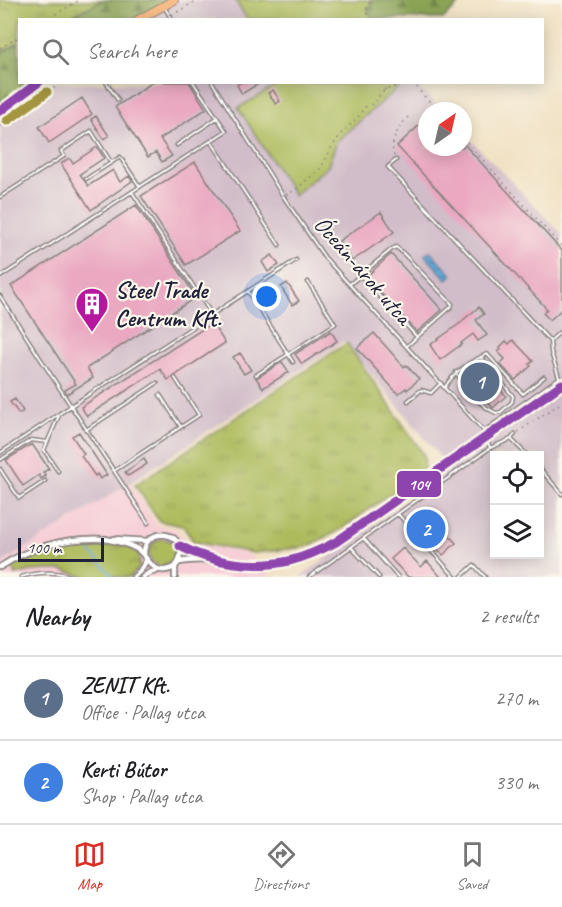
<!DOCTYPE html>
<html lang="en">
<head>
<meta charset="utf-8">
<style>
	body { margin:0; font-family:Caveat,sans-serif; background:#f6f6f6; color:#202124 }
	.controls { position:absolute; right:18px; bottom:18px; display:grid; overflow:hidden; border-radius:0px; box-shadow:0 3px 15px #0003 }
	.controls button { width:54px; height:54px; display:grid; place-items:center; padding:0; border:0; border-bottom:2px solid #e0e0e0; background:#fff; color:#202124; font:30px sans-serif }
	.compass { position:absolute; left:418px; top:102px; width:54px; height:54px; border-radius:50%; background:#fff; box-shadow:0 3px 15px #0003; rotate:34deg }
	.scale { position:absolute; left:18px; bottom:15px; width:86px; box-sizing:border-box; padding-left:6px; border:3px solid #22223b; border-top:0; font-size:16px; line-height:21px; white-space:nowrap; color:#22223b; -webkit-text-stroke:4px #fbf7ec; paint-order:stroke }
	.you { position:absolute; left:267px; top:297px; width:21px; height:21px; margin:-15px; border:4px solid #fff; border-radius:50%; background:#1a73e8; box-shadow:0 0 0 9px #1a73e833 }
	.badge { display:grid; place-items:center; width:39px; height:39px; border-radius:50%; background:#d93025; color:#fff; font-size:20px; font-weight:700 }
	.pin { position:absolute; translate:-50% -50%; border:3px solid #fff; box-shadow:0 2px 6px #0006 }
	.list { margin:0; padding:0; list-style:none }
	h2 { display:flex; justify-content:space-between; align-items:center; height:78px; margin:0; padding:0 24px; font-size:26px }
	h2 small { font-size:20px; font-weight:400; color:#757577 }
	.list li { display:grid; grid-template-columns:39px 1fr auto; gap:18px; align-items:center; box-sizing:border-box; height:84px; padding:0 24px; border-top:2px solid #e0e0e0 }
	.list b { display:block; font-size:22px; white-space:nowrap }
	.list p { margin:0; font-size:20px; white-space:nowrap; color:#757577 }
	.list em { font-size:20px; font-style:normal; color:#757577 }
	.icon { flex:none; width:33px; height:33px; fill:none; stroke:currentColor; stroke-width:2; stroke-linecap:round; stroke-linejoin:round }
	.map { position:relative; flex:none; width:562px; height:577px; overflow:hidden }
	.search { position:absolute; background:#fff; box-shadow:0 3px 15px #0003; left:18px; right:18px; top:18px; height:66px; display:flex; align-items:center; gap:15px; box-sizing:border-box; padding:0 21px; border-radius:0px; color:#757577; font-size:22px }
	.sheet { height:246px; background:#fff }
	nav { display:flex; justify-content:space-around; align-items:center; box-sizing:border-box; height:84px; border-top:2px solid #e0e0e0; background:#fff; font-size:16px; color:#757577 }
	nav a { display:grid; justify-items:center; gap:3px }
	nav .on { color:#d93025 }
	.map>svg:first-child { display:block }
	.built { fill:#f6cfd7 }
	.industrial { fill:#d1bdc9; fill-rule:evenodd }
	.grass { fill:url(#grass-tufts); stroke:#686e4c; stroke-width:1.5 }
	.forest { fill:url(#forest-firs); stroke:#566248; stroke-width:1.5 }
	.garden { fill:#aebb5d; stroke:#686e4c; stroke-width:1.5 }
	.water { fill:url(#water-rules); stroke:#42688c; stroke-width:1.5 }
	.lines { fill:none; stroke-linecap:round; stroke-linejoin:round }
	.stream { stroke:#63afdc; stroke-width:1.5 }
	.building { fill:#eaa8c1 }
	.lane-casing { stroke:#8a8280; stroke-width:5 }
	.street-casing { stroke:#8a8280; stroke-width:8 }
	.primary-casing { stroke:#8a8280; stroke-width:10 }
	.path { stroke:#8a8280; stroke-width:1.5; stroke-dasharray:1.5 4.5; stroke-linecap:butt }
	.lane { stroke:#fff; stroke-width:2 }
	.street { stroke:#fff; stroke-width:4.5 }
	.primary { stroke:#f8bd89; stroke-width:8 }
	.bus-1-casing { stroke:#fbf7ec; stroke-width:14 }
	.bus-2-casing { stroke:#fbf7ec; stroke-width:14 }
	.bus-1 { stroke:#8e44ad; stroke-width:9 }
	.bus-2 { stroke:#a49540; stroke-width:9 }
	.labels { text-anchor:middle; dominant-baseline:central; stroke-width:4.5; stroke-linejoin:round; paint-order:stroke }
	.street-label { font-size:24px; fill:#22223b; stroke:#fbf7ec }
	.poi-label { font-size:24px; font-weight:bold; fill:#22223b; stroke:#fbf7ec; text-anchor:start }
	.line-badge { stroke:#fbf7ec; stroke-width:2 }
	.badge-label { font-size:16px; text-anchor:middle; font-weight:bold; fill:#fff }
</style>
</head>
<body>
<div class="map">
<svg width="562" height="577" viewBox="0 0 562 577">
	<defs>
		<pattern id="grass-tufts" width="24" height="20" patternUnits="userSpaceOnUse" patternTransform="scale(1.5)"><rect width="24" height="20" fill="#aebb5d"/><path d="M3 7l-1-3M5 7V3M7 7l1-3M15 17l-1-3M17 17v-4M19 17l1-3" fill="none" stroke="#95a052"/></pattern>
		<pattern id="forest-firs" width="22" height="20" patternUnits="userSpaceOnUse" patternTransform="scale(1.5)"><rect width="22" height="20" fill="#8aa354"/><path d="M5 1l3.5 6h-7zM16 11l3.5 6h-7z" fill="#708447"/></pattern>
		<pattern id="water-rules" width="6" height="5" patternUnits="userSpaceOnUse" patternTransform="scale(1.5)"><rect width="6" height="5" fill="#63afdc"/><path d="M0 2.5h6" fill="none" stroke="#518eb4"/></pattern>
	</defs>
	<rect width="100%" height="100%" fill="#fbf7ec"/>
	<filter id="ink" filterUnits="userSpaceOnUse"><feTurbulence type="fractalNoise" baseFrequency=".0167" numOctaves="2"/><feDisplacementMap in="SourceGraphic" scale="12" xChannelSelector="R" yChannelSelector="G"/><feConvolveMatrix kernelMatrix="1 2 1 2 8 2 1 2 1" color-interpolation-filters="sRGB"/></filter>
	<filter id="wash" filterUnits="userSpaceOnUse"><feTurbulence type="fractalNoise" baseFrequency=".008" numOctaves="4" result="noise"/><feDisplacementMap in="SourceGraphic" scale="24" xChannelSelector="R" yChannelSelector="G"/><feGaussianBlur stdDeviation="1.35" result="paint"/><feColorMatrix in="noise" values="0 0 0 0 0 0 0 0 0 0 0 0 0 0 0 0 0 1.4 0 .05"/><feComposite in="paint" operator="in"/></filter>
	<g filter="url(#wash)">
		<rect width="100%" height="100%" fill="#f1e2c5"/>
		<path class="built" d="M130,483l27,42 19,4 14,14 58,11 24,23h-272v-13z"/>
		<path class="industrial" d="M172,0h63l12,19 -109,1z
			M38,83h243l-43,25 90,58 9,-25 66,-58h12l27,28h-15v36h36v-15l99,102v343h-262l150,-108 -106,-128 -214,142 -130,81v-457zM494,455h46v99h-46z"/>
		<path class="grass" d="M0,0h103l-38,19 -45,1 -1,23 -19,10z
			M347,343l77,112 1,14 -85,61 -34,17 -52,6 -60,-11 -11,-16 -24,-5 -24,-36z
			M149 553a14 14 0 1 1 28 0a14 14 0 1 1-28 0Z
			M99,543c15,1 28,1 40,11l1,13 -10,10h-45l-23,-7h-11l-20,1 -16,4 -3,-8c28,-15 56,-20 87,-24z"/>
		<path class="forest" d="M103,0h69l-34,19 -73,1z
			M373,0h91l-21,19h-70l-6,-10z
			M19,43l1,39 18,1 -38,24v-54z"/>
		<path class="garden" d="M235,0h138l-6,9 6,10h-126z
			M281,83h122l-66,58 -9,25 -34,29 -56,-87z"/>
		<path class="water" d="M430,251l22,24 -5,4 -22,-24z"/>
		<g class="lines">
			<path class="stream" d="M89,550l25,27"/>
		</g>
		<g id="blocks">
			<path class="building" d="M153,82h36l17,27 -46,30 12,17 -10,6 -6,-10 -8,5 -33,-50z
				M241,82h20l-19,12 -5,-9z
				M273,90l7,11 -4,3 -8,-11z
				M82,98l10,16 -43,29 -10,-16z
				M96,116l13,20 -5,3 -13,-20z
				M427,118v29h36v-4l99,108v58l-12,11 -7,-7 4,-4 -150,-163z
				M97,147l7,11 -24,16 8,12 25,-16 7,12 9,-6 3,5 -41,29 -30,-46 8,-6 4,5z
				M195,162l45,69 -54,34 -45,-69z
				M136,205l60,92 -109,71 6,10 -26,16 -2,-4 11,-6 -65,-98z
				M381,212l13,20 -42,29 -13,-20z
				M391,254l51,56 -25,22 -51,-55z
				M272,255l7,10 -11,7 -6,-10z
				M287,283l12,18 -7,4 -11,-18z
				M479,307l5,7 -8,6 11,15 -9,6 -5,-7 -12,9 1,1 -22,16 -10,-15 25,-18 8,-6v-1z
				M212,323l13,20 -57,37 -8,-11 -73,47 -6,-9z
				M331,331l6,10 -35,23 -7,-10z
				M374,333l30,34 2,-2 13,14 -12,11 -1,-2 -8,6 -41,-46z
				M513,340l20,21 -4,3 2,2 -16,14 -15,-16 5,-5 -7,-7 3,-3 -1,-2 6,-6 3,3z
				M240,353l11,17 -7,4 -11,-17z
				M282,362l7,10 -26,16 -7,-10z
				M481,369l25,27 -13,12 -7,-8 -2,1 -4,-2 -13,-17z
				M15,399l8,12 -4,3 -9,-12z
				M79,432l28,43 -7,4 -3,-5 -2,2 -14,-20 3,-2 -12,-18z
				M32,444l17,25 -6,3 3,4 -5,3 -2,-4 -16,11 -17,-26z
				M144,459l3,5 -19,12 -3,-4z
				M430,514l26,29 -13,12 -27,-28z
				M403,548l18,19 6,-6 14,16h-33l-17,-18z"/>
		</g>
	</g>
	<g filter="url(#ink)">
		<use href="#blocks" fill-opacity="0" stroke="#8a8280" stroke-width="1.5"/>
		<g class="lines">
			<g class="lane-casing">
				<path id="lane" d="M165,8l7,12
					M106,82l12,18
					M212,82l71,114 42,62 159,173 6,17
					M211,141l68,104
					M177,145l40,-27
					M396,160l-8,7 162,174 1,11 10,32
					M86,179l34,-22 20,30
					M132,192l80,123
					M0,197l64,-41 -3,-5 30,-20 20,31
					M360,275l57,62
					M0,277l226,-146 -33,-49
					M350,284l42,-35 4,-2 5,4 51,53 -1,3 -44,39
					M248,291l45,71
					M0,296l71,110 225,-146
					M550,341l12,-11
					M456,372c10,17 22,33 40,41l5,-1 11,-10 1,-6 -32,-39
					M256,375l79,-51 -27,-42
					M445,387c10,-16 25,-25 42,-33l36,40 21,-17
					M160,395l21,32
					M408,401l13,-11 10,3 10,-10
					M86,430l71,-47
					M484,431l75,-53
					M511,439l16,16
					M0,453l71,-47 43,65 85,-56 -24,-37
					M0,460l31,-20 16,2
					M0,469l19,29 26,-17
					M540,469l22,25
					M58,471l-14,-21 16,-37
					M114,471l34,52
					M398,514l57,63
					M408,525l14,-14
					M364,539l34,38
					M351,547l28,30
					M21,577c17,-5 35,-6 52,0
					M309,577l181,-129 21,-9 4,-5
					M461,577l13,-12 11,12"/>
			</g>
			<g class="street-casing">
				<path id="street" d="M105,539c10,2 22,4 32,10 12,7 14,28 36,19 4,-2 6,-6 7,-11 6,-27 -38,-32 -36,-1
					M114,539l34,2
					M180,546l15,8 17,5
					M179,562c33,-6 66,6 99,1 21,-3 40,-12 58,-21l226,-158
					M0,567c32,-21 67,-30 106,-28
					M175,567v10
					M134,577l6,-6 6,-10
					M143,577l6,-4 7,-2"/>
			</g>
			<g class="primary-casing">
				<path id="primary" d="M138,20l36,-20
					M0,111l40,-29"/>
			</g>
			<path class="path" d="M172,15l26,-15
				M45,20l35,-20
				M370,20l-4,-10 5,-10
				M0,48l20,-12
				M413,82l10,13 16,16
				M385,90l1,-8
				M0,127l49,-34 11,-11
				M463,138l99,109
				M394,156c-5,-15 5,-29 14,-39
				M286,195l9,-5 26,-22 11,-21 9,-13 17,-17 7,-10c16,-5 10,-10 19,-16 7,-4 17,-6 25,-9
				M518,432l44,-30"/>
			<use href="#lane" class="lane"/>
			<use href="#street" class="street"/>
			<use href="#primary" class="primary"/>
			<g class="bus-1-casing">
				<path id="bus-1" d="M0,111l39,-29
					M180,546c31,17 74,23 109,15 16,-4 32,-11 47,-19l226,-158"/>
			</g>
			<g class="bus-2-casing">
				<path id="bus-2" d="M7,121l40,-29"/>
			</g>
			<use href="#bus-1" class="bus-1"/>
			<use href="#bus-2" class="bus-2"/>
		</g>
	</g>
	<defs>
		<g id="building-pin" transform="scale(1.725)"><path d="M0 17L-7.5 6A9.5 9.5 0 1 1 7.5 6Z" fill="#b5179e" stroke="#fbf7ec"/><path d="M-4-6H4V6H1V3H-1V6H-4ZM-2.5-4.3h1.7v1.8h-1.7ZM.8-4.3h1.7v1.8H.8ZM-2.5-1h1.7V.8h-1.7ZM.8-1h1.7V.8H.8Z" fill="#fff"/></g>
	</defs>
	<g fill-rule="evenodd">
		<use href="#building-pin" x="92" y="304"/>
	</g>
	<g class="labels">
		<g class="street-label">
			<text transform="translate(363 270) rotate(49)">Óceán-árok utca</text>
		</g>
		<g class="poi-label">
			<text x="115" y="290">Steel Trade<tspan x="115" dy="28">Centrum Kft.</tspan></text>
		</g>
	</g>
	<rect class="line-badge" x="396" y="470" width="46" height="28" rx="6" fill="#8e44ad"/>
	<g class="badge-label">
		<text x="419" y="490">104</text>
	</g>
</svg>
<div class="controls">
<button><svg class="icon" aria-label="locate" viewBox="0 0 24 24"><circle cx="12" cy="12" r="6"/><path d="M12 2v4M12 18v4M2 12h4M18 12h4"/></svg></button>
<button><svg class="icon" aria-label="layers" viewBox="0 0 24 24"><path d="M12 4l9 5-9 5-9-5zM3 14l9 5 9-5"/></svg></button>
</div>
<svg class="compass" viewBox="-18 -18 36 36"><path d="M0-13l5 13h-10z" fill="#e53935"/><path d="M0 13l5-13h-10z" fill="#757577"/></svg>
<div class="scale">100 m</div>
<div class="you"></div>
<div class="pin badge" style="left:480px;top:382px;background:#5c6f8a">1</div>
<div class="pin badge" style="left:426px;top:529px;background:#3f7fe0">2</div>
<div class="search"><svg class="icon" aria-label="search" viewBox="0 0 24 24"><circle cx="10" cy="10" r="6"/><path d="M15 15l6 6"/></svg>Search here</div>
</div>
<section class="sheet">
<h2>Nearby<small>2 results</small></h2>
<ul class="list">
<li><span class="badge" style="background:#5c6f8a">1</span><div><b>ZENIT Kft.</b><p>Office · Pallag utca</p></div><em>270 m</em></li>
<li><span class="badge" style="background:#3f7fe0">2</span><div><b>Kerti Bútor</b><p>Shop · Pallag utca</p></div><em>330 m</em></li>
</ul>
</section>
<nav>
<a class="on"><svg class="icon" aria-label="map" viewBox="0 0 24 24"><path d="M3 6l6-2 6 2 6-2v14l-6 2-6-2-6 2zM9 4v14M15 6v14"/></svg>Map</a>
<a><svg class="icon" aria-label="directions" viewBox="0 0 24 24"><path d="M12 3l9 9-9 9-9-9zM9 14v-3h6M13 9l2 2-2 2"/></svg>Directions</a>
<a><svg class="icon" aria-label="saved" viewBox="0 0 24 24"><path d="M7 4h10v16l-5-4-5 4z"/></svg>Saved</a>
</nav>
</body>
</html>
